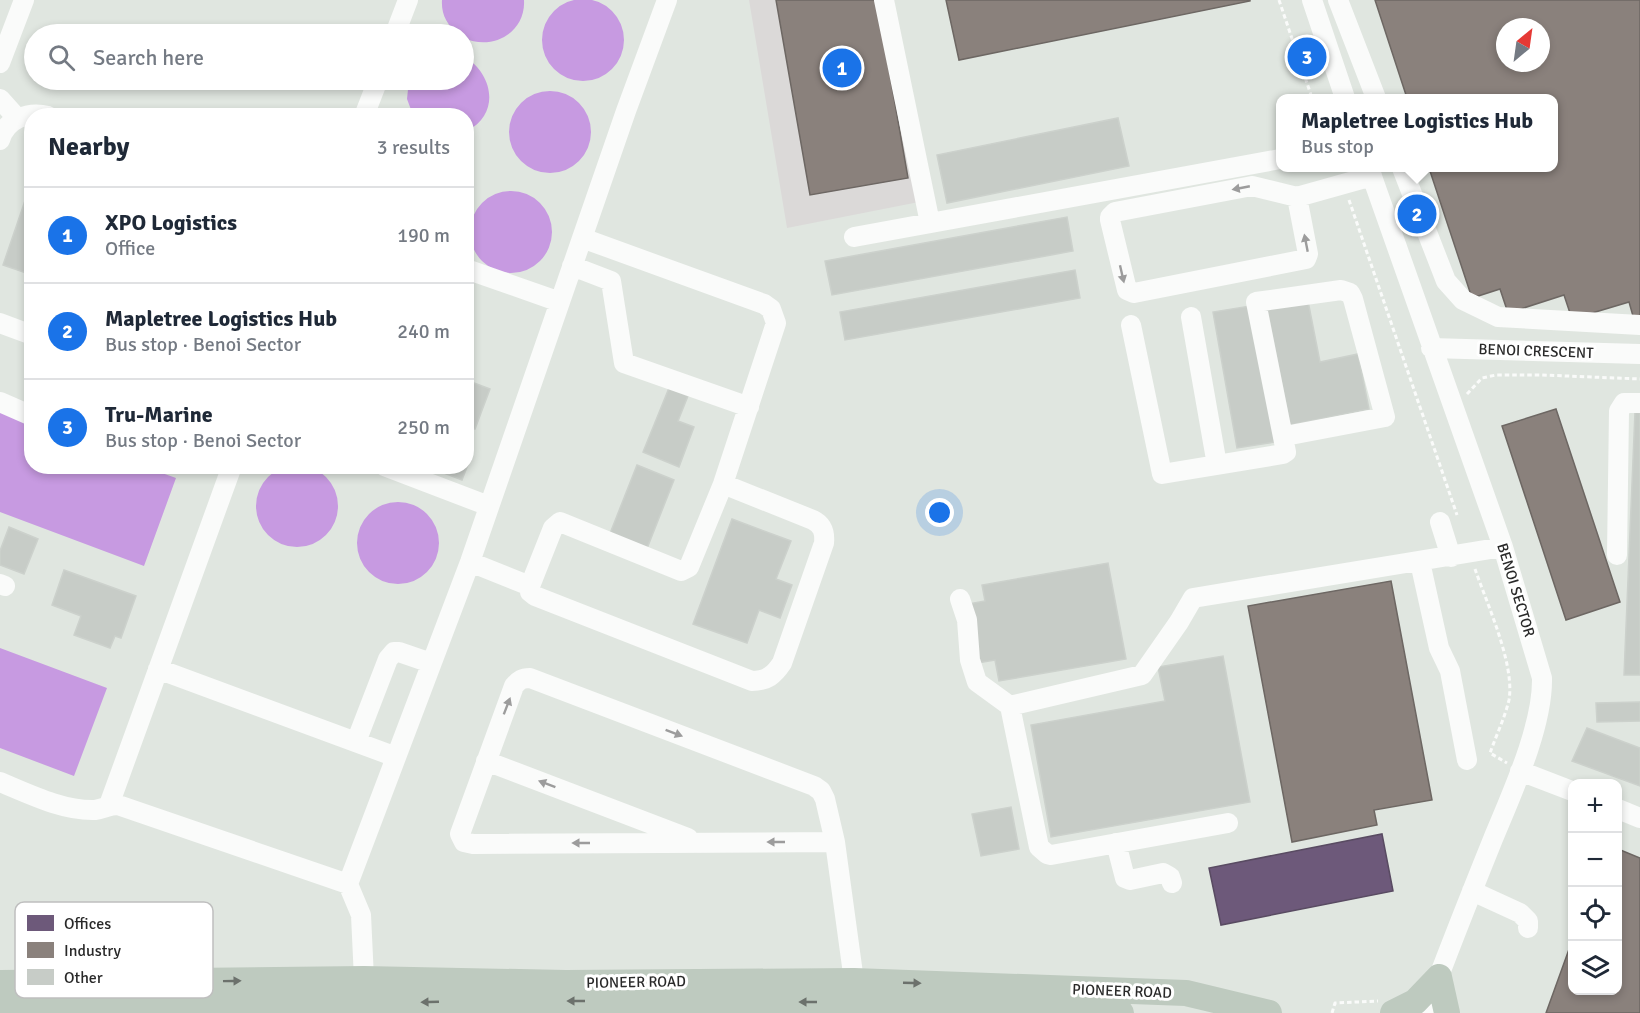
<!DOCTYPE html>
<html lang="en">
<head>
<meta charset="utf-8">
<style>
	body { margin:0; font-family:Signika,sans-serif; background:#f6f6f7; color:#1f2937 }
	.controls { position:absolute; right:18px; bottom:18px; display:grid; overflow:hidden; border-radius:12px; box-shadow:0 3px 9px #0003 }
	.controls button { width:54px; height:54px; display:grid; place-items:center; padding:0; border:0; border-bottom:2px solid #e0e1e3; background:#fff; color:#1f2937; font:30px sans-serif }
	.compass { position:absolute; left:1496px; top:18px; width:54px; height:54px; border-radius:50%; background:#fff; box-shadow:0 3px 9px #0003; rotate:29deg }
	.you { position:absolute; left:940px; top:513px; width:21px; height:21px; margin:-15px; border:4px solid #fff; border-radius:50%; background:#1a73e8; box-shadow:0 0 0 9px #1a73e833 }
	.badge { display:grid; place-items:center; width:39px; height:39px; border-radius:50%; background:#1a73e8; color:#fff; font-size:20px; font-weight:700 }
	.pin { position:absolute; translate:-50% -50%; border:3px solid #fff; box-shadow:0 2px 6px #0006 }
	.popup { position:absolute; left:1276px; top:94px; width:282px; height:78px; box-sizing:border-box; display:grid; place-content:center; border-radius:12px; background:#fff; filter:drop-shadow(0 2px 4px #0005); font-size:20px; white-space:nowrap; color:#747a83 }
	.popup b { font-size:22px; color:#1f2937 }
	.popup::after { content:''; position:absolute; left:50%; top:100%; margin-left:-12px; border:12px solid transparent; border-top-color:#fff }
	.list { margin:0; padding:0; list-style:none }
	h2 { display:flex; justify-content:space-between; align-items:center; height:78px; margin:0; padding:0 24px; font-size:26px }
	h2 small { font-size:20px; font-weight:400; color:#747a83 }
	.list li { display:grid; grid-template-columns:39px 1fr auto; gap:18px; align-items:center; box-sizing:border-box; height:96px; padding:0 24px; border-top:2px solid #e0e1e3 }
	.list b { display:block; font-size:22px; white-space:nowrap }
	.list p { margin:0; font-size:20px; white-space:nowrap; color:#747a83 }
	.list em { font-size:20px; font-style:normal; color:#747a83 }
	.icon { flex:none; width:33px; height:33px; fill:none; stroke:currentColor; stroke-width:2; stroke-linecap:round; stroke-linejoin:round }
	.map { position:relative; flex:none; width:1640px; height:1013px; overflow:hidden }
	.search { position:absolute; background:#fff; box-shadow:0 3px 9px #0003; left:24px; top:24px; width:450px; height:66px; display:flex; align-items:center; gap:15px; box-sizing:border-box; padding:0 21px; border-radius:33px; color:#747a83; font-size:22px }
	.panel { position:absolute; background:#fff; box-shadow:0 3px 9px #0003; left:24px; top:108px; width:450px; height:366px; border-radius:24px }
	.map>svg:first-child { display:block }
	.industrial { fill:#dbd9d8 }
	.water { fill:#c79ae1 }
	.offices { fill:#6d597a; stroke:#594b62; stroke-width:1.5 }
	.industry { fill:#8a817c; stroke:#6d6763; stroke-width:1.5; fill-rule:evenodd }
	.building { fill:#c7ccc7; stroke:#ccd1cc; stroke-width:1.5 }
	.lines { fill:none; stroke-linecap:round; stroke-linejoin:round }
	.path { stroke:#fafbfa; stroke-width:3; stroke-dasharray:4.5 3; stroke-linecap:butt }
	.minor { stroke:#fafbfa; stroke-width:20 }
	.major { stroke:#becabf; stroke-width:26 }
	.oneway { fill:#9c9c9c }
	.oneway2 { fill:#6c716c }
	.labels { text-anchor:middle; dominant-baseline:central; stroke-width:6; stroke-linejoin:round; paint-order:stroke }
	.street-label { font-size:15px; fill:#292929; stroke:#fff }
	.key { fill:#fff; stroke:#bfbfbf; stroke-width:1.5 }
	.key-label { font-size:16px; fill:#292929 }
</style>
</head>
<body>
<div class="map">
<svg width="1640" height="1013" viewBox="0 0 1640 1013">
	<rect width="100%" height="100%" fill="#e0e6e0"/>
	<path class="industrial" d="M749,0h145l30,201 -137,27z"/>
	<path class="water" d="M542 40a41 41 0 1 1 82 0a41 41 0 1 1-82 0Z
		M442,0h82c2,33 -32,51 -60,38v-4h-6c-11,-9 -17,-20 -16,-34z
		M464,56c29,18 37,57 3,75l-1,-15 -53,-1 -6,-16 2,-19h55z
		M509 132a41 41 0 1 1 82 0a41 41 0 1 1-82 0Z
		M470 232a41 41 0 1 1 82 0a41 41 0 1 1-82 0Z
		M0,412l31,12 1,42 113,1 31,11 -32,88 -144,-54z
		M256 506a41 41 0 1 1 82 0a41 41 0 1 1-82 0Z
		M357 543a41 41 0 1 1 82 0a41 41 0 1 1-82 0Z
		M0,648l107,40 -33,88 -74,-28z"/>
	<path class="offices" d="M1382,834l11,57 -172,34 -12,-57z"/>
	<path class="industry" d="M776,0h101l31,178 -98,17z
		M946,0h304v1l-291,59z
		M1375,0h265v321l-5,2 -6,-21 -57,17 -8,-24 -56,18 -8,-24 -28,9 -43,-130h124v-70h-146zM1505,27h36v36h-36z
		M1556,409l64,193 -54,18 -64,-194z
		M1391,581l41,219 -58,10 3,15 -85,17 -44,-236z
		M1618,849l22,9v155h-94l26,-72v49h46z"/>
	<path class="building" d="M1118,118l11,48 -182,37 -10,-48z
		M28,192l4,1v82l-29,-10z
		M1067,217l6,34 -241,44 -7,-34z
		M1075,270l5,28 -235,42 -5,-28z
		M1308,301l12,61 38,-8 11,55 -79,16 -23,-116z
		M1250,306l25,136 -38,6 -24,-136z
		M466,380l24,9 -15,40 -9,-3z
		M669,388l19,8 -10,25 16,6 -15,40 -36,-15z
		M1635,412l5,1v262h-16z
		M466,457l4,2 -8,21 -36,-14h40z
		M637,465l37,15 -28,71 -37,-15z
		M732,519l59,22 -15,38 16,6 -12,33 -21,-8 -12,33 -54,-19z
		M9,527l29,12 -14,35 -24,-9v-14z
		M1108,563l18,96 -127,22 -4,-21 -17,3 -10,-59 17,-3 -3,-16z
		M64,570l72,26 -15,42 -6,-2 -5,12 -36,-13 7,-19 -29,-11z
		M1223,656l27,146 -199,35 -20,-112 134,-24 -7,-34z
		M1640,702v19l-43,1 -1,-19z
		M1587,728l53,20v38l-68,-25z
		M1011,807l8,42 -38,7 -9,-42z"/>
	<g class="lines">
		<path class="path" d="M1279,0l33,98
			M1349,200l108,315
			M1467,394l15,-16 14,-3h46l98,4
			M1475,569c12,35 40,95 34,131 -4,17 -13,36 -19,53l17,10
			M1332,1013l3,-10 43,-2"/>
		<path class="minor" d="M884,0l46,223
			M1312,0l33,98
			M1338,0l38,98
			M395,34l13,-34
			M0,63l24,-63
			M0,99l17,19
			M364,116l14,-36
			M0,140c6,-21 28,-29 48,-24
			M1369,168l134,379 39,131c1,48 -30,115 -49,161 -23,57 -46,115 -68,174
			M1402,168l44,113 17,19 35,17 142,8
			M1297,197l11,57 -2,5 -172,34 -7,-3 -17,-70v-3l5,-5 137,-26 45,11 75,-21
			M854,237l426,-78
			M582,238l182,66 7,5 5,14 -53,161 -34,83 -8,4 -121,-49 -7,6 -23,58v6l5,4 217,85c15,0 22,-6 30,-18l42,-120c1,-10 -1,-18 -11,-23l-90,-36
			M572,266l39,15 13,82 125,44
			M466,269l94,33
			M1191,317l26,148
			M0,323l32,12
			M1131,325l31,149 121,-20 3,-2 -30,-150 85,-12 9,3 3,6 32,118 -100,19
			M1431,348l209,6
			M0,402l32,14
			M384,466l105,40
			M1440,522l11,35
			M1617,555l2,-144 5,-8h16
			M470,562l60,24
			M1420,562l19,86 11,23 17,89
			M0,584l5,2
			M960,599l7,21 3,40 7,22 33,24 29,141 8,7 4,1 177,-32
			M158,669l238,88
			M1010,706l132,-31 37,-53 14,-24 310,-51
			M356,742l32,-83 6,-7h5l32,11
			M486,761l202,77
			M1520,771l52,20
			M0,782c29,12 63,29 95,28 8,-1 14,-5 23,-5l230,79
			M109,805l123,-339
			M1618,809l22,9
			M835,842l-362,2 -9,-2 -4,-8 54,-148c5,-6 8,-8 16,-8l284,108 7,5 4,8 10,43 19,139 6,10
			M1116,843l9,35 5,2 33,-7 7,4 2,6
			M1472,891l48,22 8,8v7
			M363,991l1,-12 -3,-64 -13,-31 122,-322 156,-451 41,-111"/>
		<path class="major" d="M1439,977l8,36
			M0,983l364,-4 202,4 288,-2 332,12 83,20
			M0,1007l362,-3 126,-4 523,4 110,9
			M1393,1013l22,-11 24,-25"/>
	</g>
	<defs><path id="oneway-solid" d="M-6-.8H1V-3.2L6.5 0L1 3.2V.8H-6Z" transform="scale(1.5)"/></defs>
	<g class="oneway">
		<use href="#oneway-solid" transform="translate(1241 188) rotate(169)"/>
		<use href="#oneway-solid" transform="translate(1306 243) rotate(-101)"/>
		<use href="#oneway-solid" transform="translate(1122 274) rotate(77)"/>
		<use href="#oneway-solid" transform="translate(507 706) rotate(-69)"/>
		<use href="#oneway-solid" transform="translate(674 733) rotate(21)"/>
		<use href="#oneway-solid" transform="translate(547 784) rotate(-159)"/>
		<use href="#oneway-solid" transform="translate(776 842) rotate(180)"/>
		<use href="#oneway-solid" transform="translate(581 843) rotate(180)"/>
	</g>
	<g class="oneway2">
		<use href="#oneway-solid" transform="translate(232 981) rotate(-1)"/>
		<use href="#oneway-solid" transform="translate(912 983) rotate(2)"/>
		<use href="#oneway-solid" transform="translate(576 1001) rotate(-180)"/>
		<use href="#oneway-solid" transform="translate(430 1002) rotate(178)"/>
		<use href="#oneway-solid" transform="translate(808 1002) rotate(-180)"/>
	</g>
	<g class="labels">
		<g class="street-label">
			<text transform="translate(1536 351) rotate(2)">BENOI CRESCENT</text>
			<text transform="translate(1516 590) rotate(73)">BENOI SECTOR</text>
			<text transform="translate(636 982) rotate(-1)">PIONEER ROAD</text>
			<text transform="translate(1122 991) rotate(2)">PIONEER ROAD</text>
		</g>
	</g>
	<rect x="15" y="902" width="198" height="96" rx="9" class="key"/>
	<rect x="27" y="915" width="27" height="16" fill="#6d597a"/>
	<rect x="27" y="942" width="27" height="16" fill="#8a817c"/>
	<rect x="27" y="969" width="27" height="16" fill="#c7ccc7"/>
	<g class="key-label">
		<text x="64" y="929">Offices</text>
		<text x="64" y="956">Industry</text>
		<text x="64" y="983">Other</text>
	</g>
</svg>
<div class="controls">
<button>+</button>
<button>−</button>
<button><svg class="icon" aria-label="locate" viewBox="0 0 24 24"><circle cx="12" cy="12" r="6"/><path d="M12 2v4M12 18v4M2 12h4M18 12h4"/></svg></button>
<button><svg class="icon" aria-label="layers" viewBox="0 0 24 24"><path d="M12 4l9 5-9 5-9-5zM3 14l9 5 9-5"/></svg></button>
</div>
<svg class="compass" viewBox="-18 -18 36 36"><path d="M0-13l5 13h-10z" fill="#e53935"/><path d="M0 13l5-13h-10z" fill="#747a83"/></svg>
<div class="you"></div>
<div class="pin badge" style="left:842px;top:68px">1</div>
<div class="pin badge" style="left:1417px;top:214px">2</div>
<div class="popup"><b>Mapletree Logistics Hub</b>Bus stop</div>
<div class="pin badge" style="left:1307px;top:57px">3</div>
<div class="search"><svg class="icon" aria-label="search" viewBox="0 0 24 24"><circle cx="10" cy="10" r="6"/><path d="M15 15l6 6"/></svg>Search here</div>
<section class="panel">
<h2>Nearby<small>3 results</small></h2>
<ul class="list">
<li><span class="badge">1</span><div><b>XPO Logistics</b><p>Office</p></div><em>190 m</em></li>
<li><span class="badge">2</span><div><b>Mapletree Logistics Hub</b><p>Bus stop · Benoi Sector</p></div><em>240 m</em></li>
<li><span class="badge">3</span><div><b>Tru-Marine</b><p>Bus stop · Benoi Sector</p></div><em>250 m</em></li>
</ul>
</section>
</div>
</body>
</html>
